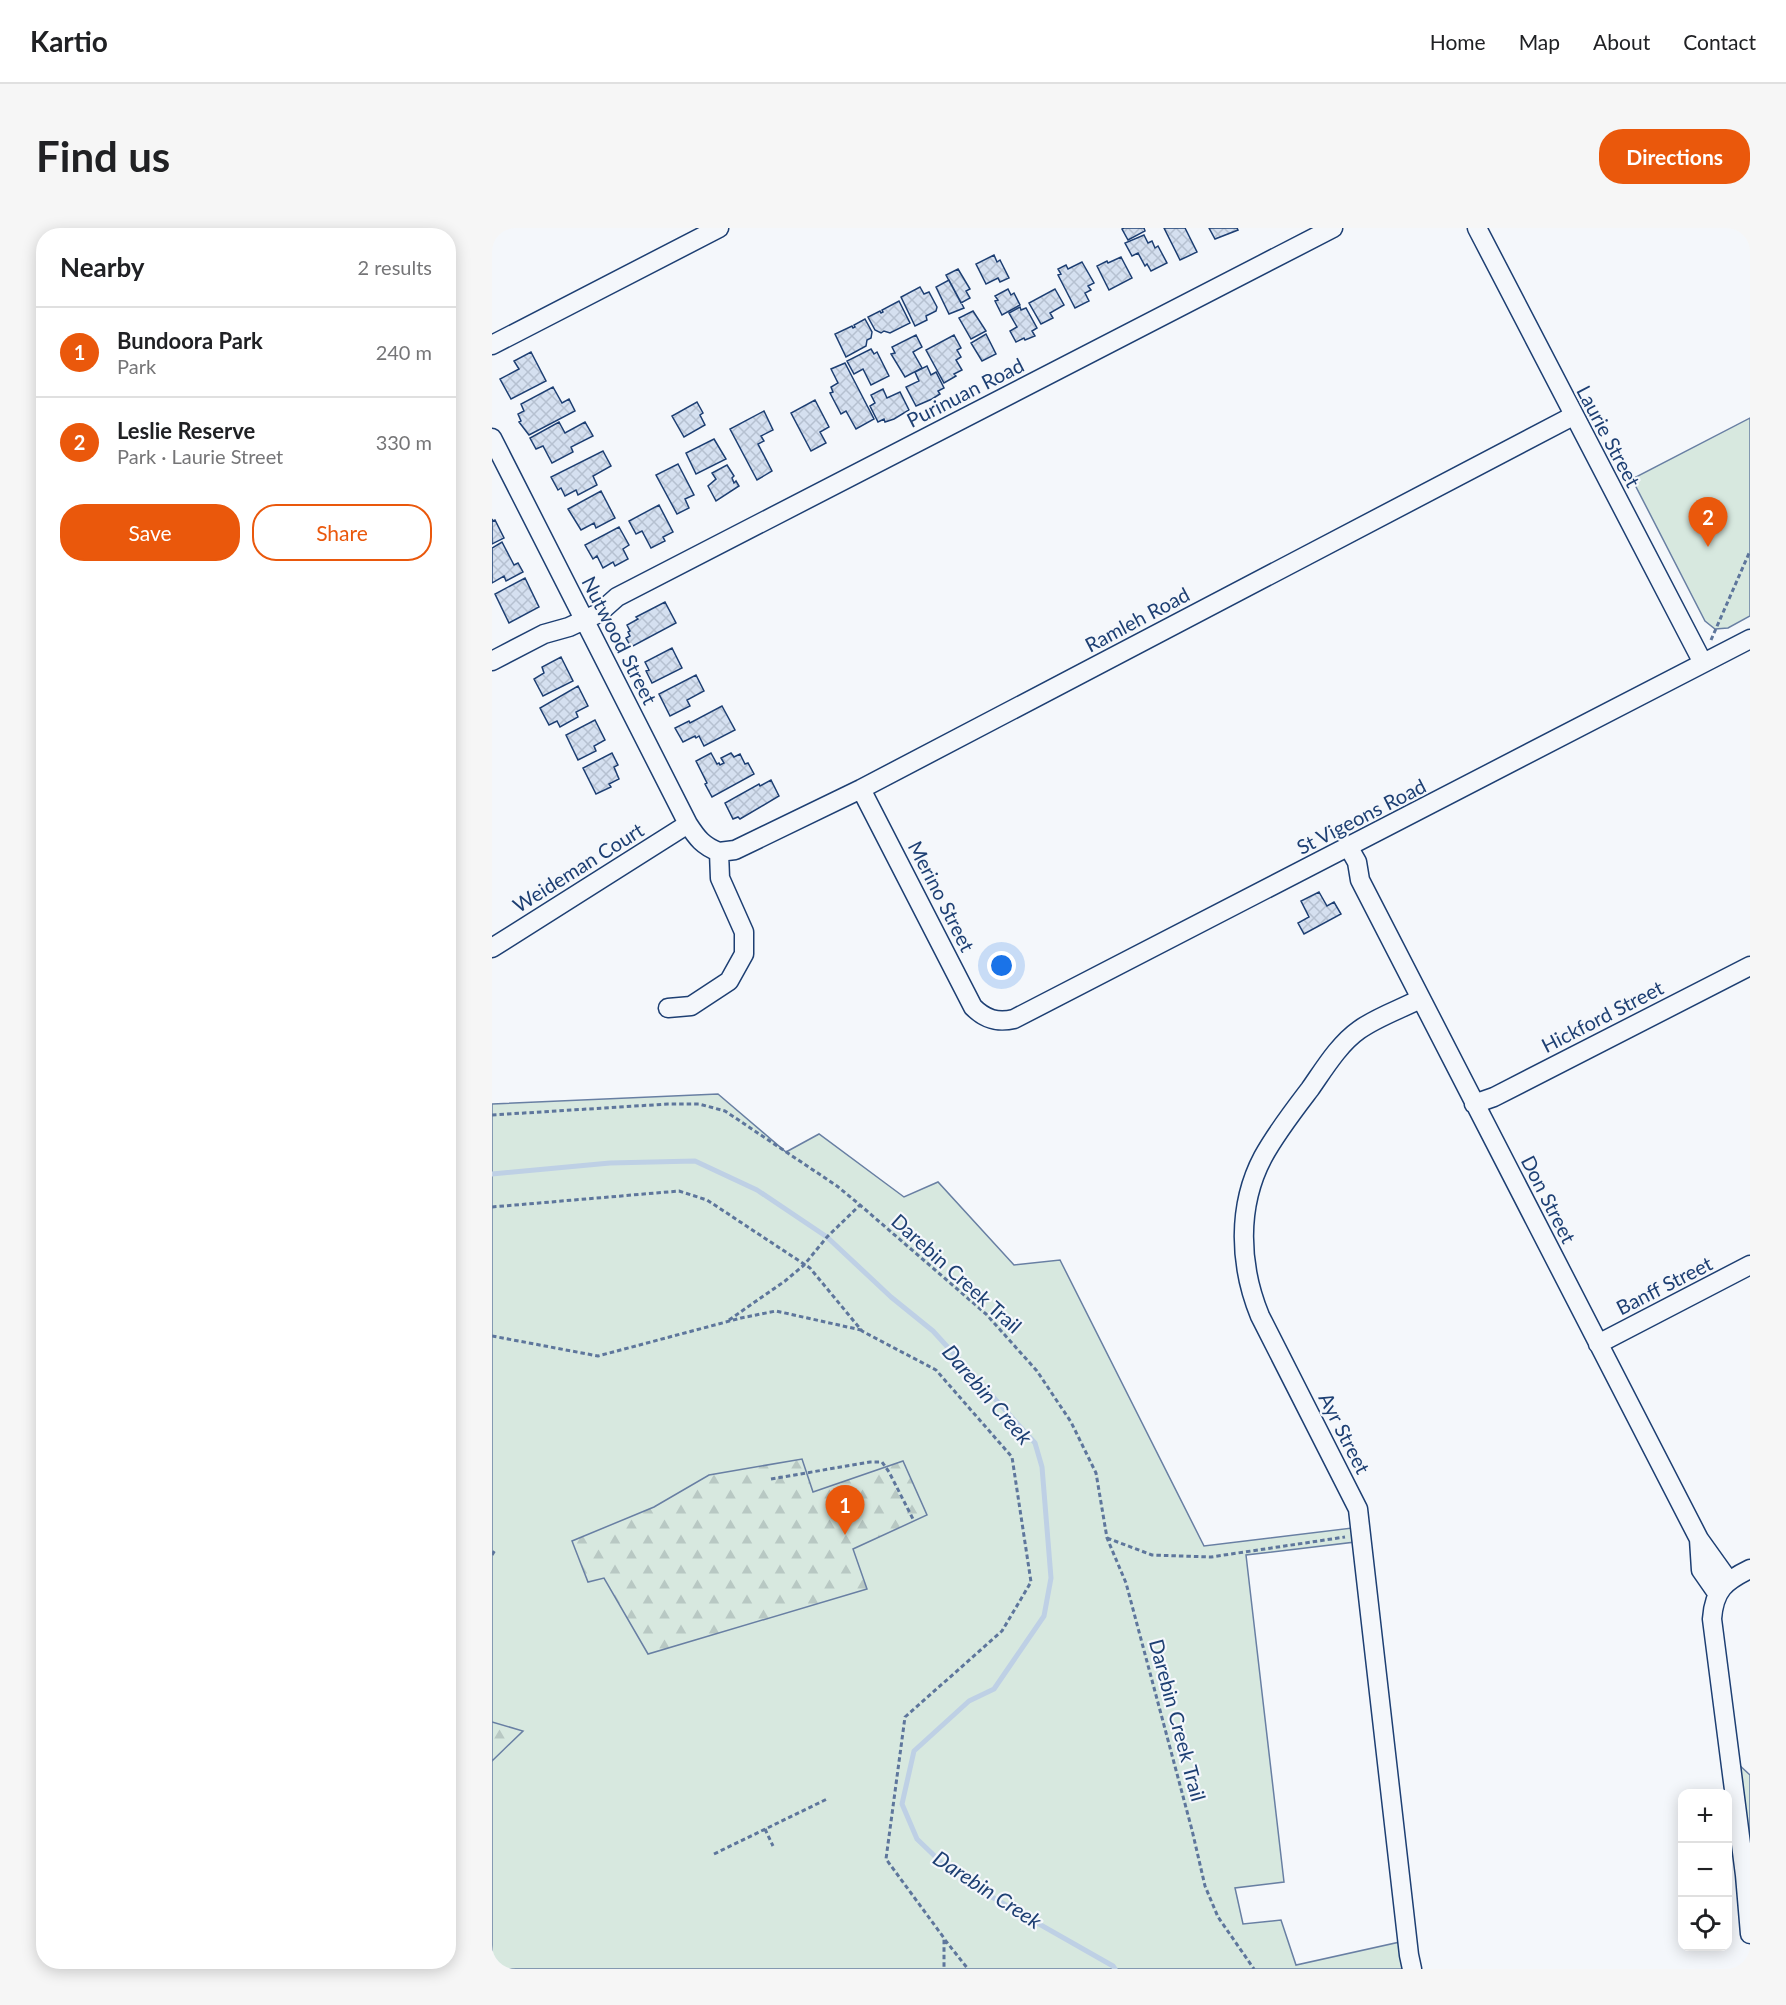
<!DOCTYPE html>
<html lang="en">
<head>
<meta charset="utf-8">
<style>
	body { margin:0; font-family:Lato,sans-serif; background:#f6f6f6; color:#202124 }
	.controls { position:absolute; right:18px; bottom:18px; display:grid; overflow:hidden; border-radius:12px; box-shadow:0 3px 15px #0003 }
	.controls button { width:54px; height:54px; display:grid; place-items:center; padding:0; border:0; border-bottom:2px solid #e0e0e0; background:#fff; color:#202124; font:30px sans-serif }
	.you { position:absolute; left:510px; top:738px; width:21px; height:21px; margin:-15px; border:4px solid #fff; border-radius:50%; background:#1a73e8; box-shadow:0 0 0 9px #1a73e833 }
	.badge { display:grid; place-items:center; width:39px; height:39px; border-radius:50%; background:#ea580c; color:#fff; font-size:20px; font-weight:700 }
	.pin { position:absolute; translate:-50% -50px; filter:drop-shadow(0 2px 3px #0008) }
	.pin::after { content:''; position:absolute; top:32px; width:21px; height:18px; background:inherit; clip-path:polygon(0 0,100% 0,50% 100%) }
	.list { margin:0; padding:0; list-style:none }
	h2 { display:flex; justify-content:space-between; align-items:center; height:78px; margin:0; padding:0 24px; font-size:26px }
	h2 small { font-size:20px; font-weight:400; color:#757577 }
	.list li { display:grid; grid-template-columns:39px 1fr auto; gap:18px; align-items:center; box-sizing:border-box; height:90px; padding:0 24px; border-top:2px solid #e0e0e0 }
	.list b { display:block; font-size:22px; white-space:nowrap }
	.list p { margin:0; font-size:20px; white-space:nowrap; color:#757577 }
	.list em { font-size:20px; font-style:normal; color:#757577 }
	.actions { display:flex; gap:12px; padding:18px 24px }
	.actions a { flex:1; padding:14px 0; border:2px solid #ea580c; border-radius:24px; text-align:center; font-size:21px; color:#ea580c }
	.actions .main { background:#ea580c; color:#fff }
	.icon { flex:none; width:33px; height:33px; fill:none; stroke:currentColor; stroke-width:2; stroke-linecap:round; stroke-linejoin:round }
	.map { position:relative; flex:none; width:1258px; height:1741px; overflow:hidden; border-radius:24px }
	header { display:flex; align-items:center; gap:36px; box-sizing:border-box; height:84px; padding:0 30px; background:#fff; border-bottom:2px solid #e0e0e0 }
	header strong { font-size:28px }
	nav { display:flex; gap:33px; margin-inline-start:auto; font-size:21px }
	.intro { display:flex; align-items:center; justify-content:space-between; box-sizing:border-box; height:144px; padding:0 36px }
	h1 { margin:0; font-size:42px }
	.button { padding:15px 27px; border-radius:24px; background:#ea580c; color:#fff; font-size:21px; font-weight:700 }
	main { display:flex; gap:36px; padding:0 36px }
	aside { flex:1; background:#fff; border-radius:24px; box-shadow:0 3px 15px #0003 }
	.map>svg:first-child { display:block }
	.green { fill:#d7e8df; stroke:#687fa3; stroke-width:1.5 }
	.forest { fill:url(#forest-firs); stroke:#687fa3; stroke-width:1.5 }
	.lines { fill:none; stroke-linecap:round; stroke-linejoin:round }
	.stream { stroke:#bed0e5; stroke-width:5 }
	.building { fill:url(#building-cross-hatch); stroke:#1d3f73; stroke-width:1.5 }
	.minor-casing { stroke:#1d3f73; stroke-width:21 }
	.path { stroke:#5e769c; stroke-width:3; stroke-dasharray:4.5 3; stroke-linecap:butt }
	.minor { stroke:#f4f7fb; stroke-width:18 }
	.labels { text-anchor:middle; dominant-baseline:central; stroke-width:4.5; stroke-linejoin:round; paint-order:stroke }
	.street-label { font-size:20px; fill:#1d3f73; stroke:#f4f7fb }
	.water-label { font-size:21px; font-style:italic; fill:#1d3f73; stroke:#f4f7fb }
</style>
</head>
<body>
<header>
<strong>Kartio</strong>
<nav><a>Home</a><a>Map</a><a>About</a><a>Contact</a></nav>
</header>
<div class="intro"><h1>Find us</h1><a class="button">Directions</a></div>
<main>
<aside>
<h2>Nearby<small>2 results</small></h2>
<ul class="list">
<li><span class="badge">1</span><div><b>Bundoora Park</b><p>Park</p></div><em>240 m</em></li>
<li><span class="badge">2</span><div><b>Leslie Reserve</b><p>Park · Laurie Street</p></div><em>330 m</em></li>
</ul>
<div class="actions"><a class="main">Save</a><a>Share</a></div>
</aside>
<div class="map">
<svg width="1258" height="1741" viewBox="0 0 1258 1741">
	<defs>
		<pattern id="forest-firs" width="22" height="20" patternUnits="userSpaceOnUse" patternTransform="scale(1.5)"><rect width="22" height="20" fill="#d7e8df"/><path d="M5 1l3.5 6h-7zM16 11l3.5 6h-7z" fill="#b8c8c3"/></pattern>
		<pattern id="building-cross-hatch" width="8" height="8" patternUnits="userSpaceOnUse" patternTransform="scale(1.5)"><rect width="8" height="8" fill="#d5e0f0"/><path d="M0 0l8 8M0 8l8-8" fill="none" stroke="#b6c1d1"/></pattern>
	</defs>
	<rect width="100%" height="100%" fill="#f4f7fb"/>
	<path class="green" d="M1258,190v198l-22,12 -13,1 -10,-8 -73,-142z
		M226,866l68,58 33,-18 85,63 34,-15 76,83 46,-5 144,286 148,-18 3,14 -109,13 38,327 -49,6 8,36 38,-4 15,45 104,-23 8,27h-916v-865z
		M1245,1535l13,12v84z"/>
	<path class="forest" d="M310,1231l11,33 90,-31 24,54 -74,34 14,40 -219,65 -44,-76 -16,4 -16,-41 82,-34 55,-32z
		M0,1494l31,9 -31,30z"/>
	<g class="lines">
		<path class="stream" d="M0,946l118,-11 85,-2 62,29 70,47 64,60 42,34 102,112 7,24 9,111 -7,38 -50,73 -25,12 -55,50 -12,53 15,35 27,26 46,31 123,70 2,3"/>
	</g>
	<path class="building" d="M632,0h20l1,3 -17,9 -6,-11z
		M672,0h21l12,24 -17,8z
		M717,0h28l1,2 -23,9z
		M652,7l4,8 4,-2 3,7 3,-2 9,17 -16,8 -4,-7 -2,2 -7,-13 -6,3 -7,-13z
		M502,27l3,7 3,-2 9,18 -9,4 -2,-4 -12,6 -10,-20z
		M629,29l11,21 -23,12 -12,-24 10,-5 1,2z
		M590,34l12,21 -6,3 3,4 -6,3 4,8 -14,7 -17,-33 3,-1 -3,-5 8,-4 2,4z
		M466,41l12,20 -4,2 4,7 -9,5 -15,-28z
		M457,52l15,28 -15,6 -13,-27z
		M428,59l4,7 5,-2 8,15 -1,4 -10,5 1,4 -12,6 -14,-29z
		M516,61l3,6 3,-2 6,12 -18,10 -7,-14 3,-1 -3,-4z
		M563,61l9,16 -14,8 3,5 -12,6 -12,-21z
		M407,73l11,22 -20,10 -6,-2 -3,2 -6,-3 -7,-13 12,-6 1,2 2,-1 -1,-2z
		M528,79l1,3 5,-2 11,20 -5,3 3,5 -10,4 -1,-2 -8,4 -6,-11 7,-4 -8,-14z
		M481,83l13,20 -15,8 -12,-21z
		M373,91l7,13 -1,6 -4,2 -1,6 -20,11 -11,-23 17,-8 1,2 2,-1 -1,-2z
		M494,106l10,20 -14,7 -11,-18z
		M424,107l6,12 -9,5 9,16 -17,9 -14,-23 4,-1 -3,-6z
		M462,107l7,13 -4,2 4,7 -5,3 6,10 -8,4 2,2 -12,7 -18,-33z
		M379,121l3,5 3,-2 12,24 -18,9 -8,-16 -9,5 -7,-13z
		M39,124l15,29 -35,18 -11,-20 19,-10 -5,-8z
		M353,135l29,56 -18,10 -10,-18 -5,3 -11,-21 3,-1 -2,-5 7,-4 -7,-14z
		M435,138l4,9 5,-3 8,16 -6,3 2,3 -8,5 -16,7 -10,-19 13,-6 -4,-9z
		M61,159l9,16 7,-4 6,12 -46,24 -10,-13 2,-1 -3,-7 6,-3 -3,-7z
		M391,161l4,9 13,-6 9,18 -15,9 -9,3 -1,-3 -6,3 -8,-16 5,-3 -4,-8z
		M323,172l14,27 -9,5 6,11 -15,8 -20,-38z
		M205,174l6,11 -3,2 5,10 -21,12 -12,-21z
		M272,183l9,19 -12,6 3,5 -6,3 14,27 -15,9 -27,-51z
		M67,194l6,11 20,-11 8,14 -22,11 2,5 -21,11 -9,-17 -7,3 -6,-11z
		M222,211l12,20 -30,15 -10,-21z
		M111,223l8,15 -18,10 4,9 -19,10 -2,-5 -11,6 -4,-8 -3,2 -7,-13z
		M186,236l16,31 -9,4 4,9 -12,6 -21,-39z
		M235,237l7,11 -2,2 2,5 2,-2 3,5 -23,15 -8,-15 8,-7 -4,-6z
		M109,263l14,27 -19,10 -2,-5 -13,7 -13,-21z
		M167,277l14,27 -10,5 2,4 -14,7 -9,-17 -6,3 -7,-13z
		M0,291l1,2 2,-1 9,18 -12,6z
		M127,299l10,18 -6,4 5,10 -13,7 -2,-4 -10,6 -6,-12 -4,3 -8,-14z
		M10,314l12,23 4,-2 5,9 -17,9 -2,-5 -12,7v-35z
		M33,350l14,29 -30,16 -14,-29z
		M173,374l11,21 -45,24 -5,-9 4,-2 -2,-4 2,-1 -3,-6 11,-6 -2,-2z
		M180,420l10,20 -30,15 -6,-12 3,-1 -4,-8z
		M69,429l12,24 -30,15 -9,-17 10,-6 -2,-6z
		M204,447l8,16 -17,9 3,6 -20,10 -11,-22z
		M86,458l10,20 -12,6 2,5 -18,10 -3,-6 -8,4 -9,-17z
		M230,478l13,24 -31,16 -5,-10 -3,2 -1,-2 -12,6 -8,-14 14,-7 1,2z
		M103,492l10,20 -11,6 2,5 -18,9 -12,-25z
		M120,525l6,12 -4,2 5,12 -10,5 2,3 -15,7 -13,-26z
		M219,525l6,11 2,-1 1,2 4,-2 -3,-5 10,-5 3,4 6,-3 5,10 3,-1 6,11 -42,23 -7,-13 2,-1 -11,-22z
		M279,552l8,16 -39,23 -2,-2 -5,2 -8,-16 34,-19 1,2z
		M827,664l8,14 7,-4 7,12 -37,20 -6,-11 11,-6 -8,-16z"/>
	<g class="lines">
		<g class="minor-casing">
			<path id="minor" d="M985,0l226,435
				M0,117l227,-117
				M0,210l196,386c9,14 15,22 31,28
				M0,433l52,-27 25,-7 30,-14 18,-16 716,-369
				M369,561l112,218c12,12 24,16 41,12l736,-380
				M857,620l8,14 3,18 339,659 30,42
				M227,624l16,-2 126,-61 712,-373
				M0,720l196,-124
				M176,780l23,-2 38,-25 15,-27v-22l-24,-54 -1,-26
				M982,876l20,-7 256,-131
				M1106,1116l152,-79
				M1207,1311l2,31 16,23
				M1258,1341c-25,12 -36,21 -38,50l33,256 5,59
				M920,1741l-3,-14 -51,-446 -98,-193c-21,-51 -23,-110 3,-159 13,-24 31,-47 47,-68 14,-20 29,-45 49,-59 18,-13 42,-21 61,-31"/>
		</g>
		<path class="path" d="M1219,412l39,-89
			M0,887l176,-11h31l26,7 112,75 23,19 126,109 51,57 34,51 25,51 11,65 19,45 66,247 13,56 13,31 36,52
			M0,979l187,-16 28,9 103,68 52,63 74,39 76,87 19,125 -29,49 -97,86 -19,142 58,79v31
			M237,1092l56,-39 19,-16 23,-28 33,-32
			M0,1108l106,20 143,-38 35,-7 85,19
			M279,1251l99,-17h12l7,10 25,49
			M615,1310l45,17 59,2 134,-20
			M0,1327l3,-5
			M273,1601l8,17
			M222,1626l113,-55
			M453,1712l23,29"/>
		<use href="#minor" class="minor"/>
	</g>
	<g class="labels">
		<g class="street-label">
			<text transform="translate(473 164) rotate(-27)">Purinuan Road</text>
			<text transform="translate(1117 208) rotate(62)">Laurie Street</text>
			<text transform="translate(645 391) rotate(-28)">Ramleh Road</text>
			<text transform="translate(128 412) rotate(63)">Nutwood Street</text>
			<text transform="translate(869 588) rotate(-27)">St Vigeons Road</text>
			<text transform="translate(86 639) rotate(-32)">Weideman Court</text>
			<text transform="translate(450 668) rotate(63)">Merino Street</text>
			<text transform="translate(1110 788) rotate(-27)">Hickford Street</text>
			<text transform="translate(1057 971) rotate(63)">Don Street</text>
			<text transform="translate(465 1045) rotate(42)">Darebin Creek Trail</text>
			<text transform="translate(1172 1057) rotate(-27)">Banff Street</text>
			<text transform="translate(853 1205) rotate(63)">Ayr Street</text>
			<text transform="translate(686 1492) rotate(75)">Darebin Creek Trail</text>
		</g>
		<g class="water-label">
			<text transform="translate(496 1166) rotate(49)">Darebin Creek</text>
			<text transform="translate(496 1661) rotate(33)">Darebin Creek</text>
		</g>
	</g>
</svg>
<div class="controls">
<button>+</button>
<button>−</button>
<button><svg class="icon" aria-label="locate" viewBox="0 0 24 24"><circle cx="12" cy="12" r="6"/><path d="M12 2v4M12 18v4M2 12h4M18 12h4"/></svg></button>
</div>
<div class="you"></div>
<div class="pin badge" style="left:353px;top:1307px">1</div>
<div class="pin badge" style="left:1216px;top:319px">2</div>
</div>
</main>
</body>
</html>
